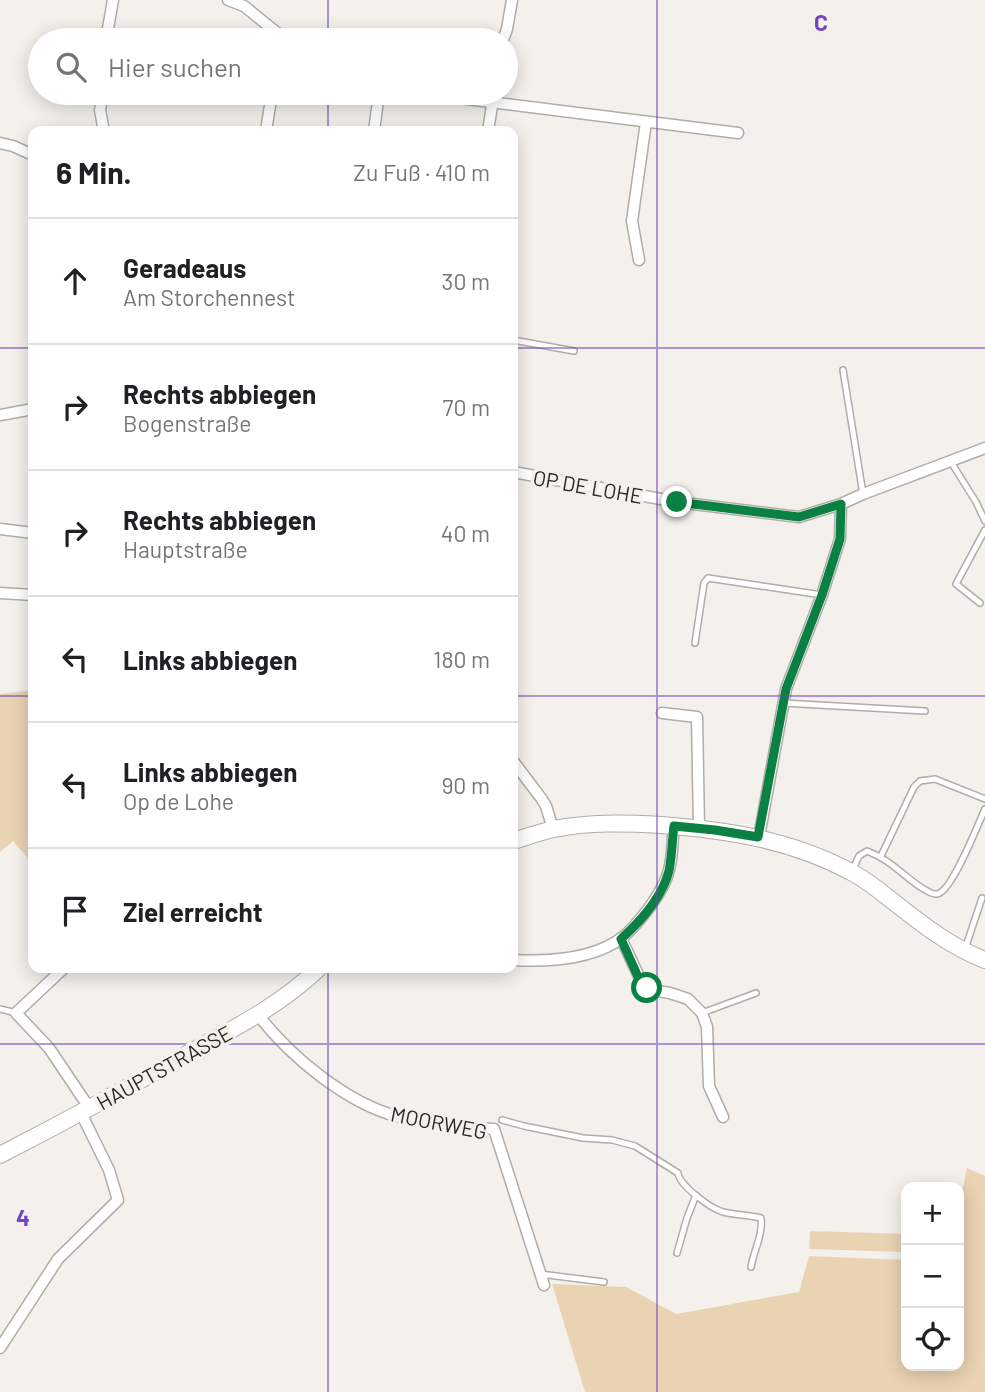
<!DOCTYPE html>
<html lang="de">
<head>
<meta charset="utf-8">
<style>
	body { margin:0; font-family:Barlow,sans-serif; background:#f2f2f2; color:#202124 }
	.controls { position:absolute; right:21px; bottom:21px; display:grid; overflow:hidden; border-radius:14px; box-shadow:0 4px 18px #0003 }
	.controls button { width:63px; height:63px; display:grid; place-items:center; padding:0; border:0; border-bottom:2px solid #e0e0e0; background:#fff; color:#202124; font:35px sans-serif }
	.stop { position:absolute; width:21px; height:21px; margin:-16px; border:5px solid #0b8043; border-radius:50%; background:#fff }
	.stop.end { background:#0b8043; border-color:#fff; box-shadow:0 2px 7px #0008 }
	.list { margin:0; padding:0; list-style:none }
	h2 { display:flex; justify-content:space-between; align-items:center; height:91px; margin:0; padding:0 28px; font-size:30px }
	h2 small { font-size:23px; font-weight:400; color:#757577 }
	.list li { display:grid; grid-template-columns:46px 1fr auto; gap:21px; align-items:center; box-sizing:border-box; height:126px; padding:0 28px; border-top:2px solid #e0e0e0 }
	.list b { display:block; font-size:26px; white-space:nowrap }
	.list p { margin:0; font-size:23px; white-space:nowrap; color:#757577 }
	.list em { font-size:23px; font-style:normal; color:#757577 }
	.icon { flex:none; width:38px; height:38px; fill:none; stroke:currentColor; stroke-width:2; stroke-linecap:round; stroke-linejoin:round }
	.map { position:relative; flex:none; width:985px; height:1392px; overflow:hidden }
	.search { position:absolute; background:#fff; box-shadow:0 4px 18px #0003; left:28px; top:28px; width:490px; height:77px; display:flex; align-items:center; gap:18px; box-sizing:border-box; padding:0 24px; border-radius:38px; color:#757577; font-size:26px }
	.panel { position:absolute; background:#fff; box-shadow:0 4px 18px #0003; left:28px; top:126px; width:490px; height:847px; border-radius:14px }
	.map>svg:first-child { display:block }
	.green { fill:#ead3b3 }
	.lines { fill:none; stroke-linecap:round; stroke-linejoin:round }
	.lane-casing { stroke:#b0ada9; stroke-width:8 }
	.street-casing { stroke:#b0ada9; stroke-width:13 }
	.secondary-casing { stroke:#b0ada9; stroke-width:18 }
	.lane { stroke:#fff; stroke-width:5 }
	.street { stroke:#fff; stroke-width:10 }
	.secondary { stroke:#fff; stroke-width:16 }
	.route { stroke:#0b8043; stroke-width:9 }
	.grid { fill:none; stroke:#7146be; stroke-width:2; stroke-opacity:0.55 }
	.labels { text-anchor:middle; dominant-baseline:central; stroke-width:7; stroke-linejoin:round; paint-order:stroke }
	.street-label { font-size:21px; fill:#2a2928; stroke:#f4f1ec }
	.grid-label { font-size:23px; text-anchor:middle; font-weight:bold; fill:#7146be; stroke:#f4f1ec; stroke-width:7; stroke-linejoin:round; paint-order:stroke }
</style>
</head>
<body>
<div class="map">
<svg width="985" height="1392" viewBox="0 0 985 1392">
	<rect width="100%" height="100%" fill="#f4f1ec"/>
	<path class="green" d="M33,690v174l-20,-23 -13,11v-158z
		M967,1168l18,8v216h-400l-33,-108 74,3 50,27 123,-22 10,-36 97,4v106h53v-159z
		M810,1231l96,3v18l-97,-3z"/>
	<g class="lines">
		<g class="lane-casing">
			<path id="lane" d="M513,340l61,11
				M843,370l20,124
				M951,462l25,40 9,19
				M980,603l-24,-19 29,-54
				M695,643l9,-60 4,-5 114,17
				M783,703l142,8
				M881,856l33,-69 6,-6 15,-2 50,20
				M853,869l6,-13 8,-5c24,9 35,24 55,37 4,2 10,7 15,6 15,-2 41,-70 48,-85
				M965,949l17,-51
				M0,1009l16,4
				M702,1013l54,-20
				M502,1120l22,6 59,12 29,2 23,6 43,27c2,13 32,35 45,39 12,3 25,3 38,6 2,17 -7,32 -10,49
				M677,1253l10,-35 9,-23
				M540,1274l64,8"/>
		</g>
		<g class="street-casing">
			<path id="street" d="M228,0l16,6 42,34
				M106,40l7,-40
				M503,40l4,-11 5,-29
				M103,93l-3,17 4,21
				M418,93l320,40
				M266,131l6,-38
				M374,131l5,-38
				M488,131l6,-38
				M0,143l13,3 20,9
				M639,260l-7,-39 14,-99
				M0,415l33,-6
				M513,472l164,30 122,15 42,-13 22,-10 122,-46
				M0,529l33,4
				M0,593l33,2
				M662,713l35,4 2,111
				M513,761l28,37 5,8 7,23
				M759,837l27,-148 36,-94 18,-56 1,-35
				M621,938l22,47 8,5 19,3 18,6 14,14 5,14 2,59 14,31
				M513,960c36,2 80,0 110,-23 12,-10 20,-21 29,-33 7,-11 14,-21 17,-34 4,-14 3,-29 5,-44
				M64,968l-48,45 33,35 41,61
				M258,1015c33,42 88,88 141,102 31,8 64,10 95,12l50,156
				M0,1348l58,-89 60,-59 -9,-30 -28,-57"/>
		</g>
		<g class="secondary-casing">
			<path id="secondary" d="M513,841c13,-4 27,-9 41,-12 35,-7 71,-6 107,-4 66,5 131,15 190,47 16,8 30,20 44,31 28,22 56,44 90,57
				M0,1155c64,-33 127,-67 189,-102 46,-25 93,-49 130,-85"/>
		</g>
		<use href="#lane" class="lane"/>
		<use href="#street" class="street"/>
		<use href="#secondary" class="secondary"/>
	</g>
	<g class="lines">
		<path class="route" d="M647,988l-8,-9 -18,-40c20,-18 41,-42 48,-68 3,-15 3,-30 5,-45l41,4 43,7 28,-148 36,-94 18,-56 1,-35 -42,13 -122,-15"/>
	</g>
	<path class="grid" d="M328,0v40M657,0v1392M328,93v38M0,348h33M513,348h472M0,696h33M513,696h472M328,968v424M0,1044h985"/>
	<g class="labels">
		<g class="street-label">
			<text transform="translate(588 486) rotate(10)">OP DE LOHE</text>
			<text transform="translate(164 1067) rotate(-29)">HAUPTSTRASSE</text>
			<text transform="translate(439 1122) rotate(11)">MOORWEG</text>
		</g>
	</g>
	<g class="grid-label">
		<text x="821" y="31">C</text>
		<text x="23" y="1226">4</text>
	</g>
</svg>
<div class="controls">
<button>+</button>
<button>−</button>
<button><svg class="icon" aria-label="locate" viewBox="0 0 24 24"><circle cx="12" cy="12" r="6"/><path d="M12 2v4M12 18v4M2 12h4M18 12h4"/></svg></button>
</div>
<div class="stop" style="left:647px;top:988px"></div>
<div class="stop end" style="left:677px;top:502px"></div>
<div class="search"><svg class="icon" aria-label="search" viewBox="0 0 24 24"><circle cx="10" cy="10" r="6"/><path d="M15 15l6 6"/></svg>Hier suchen</div>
<section class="panel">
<h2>6 Min.<small>Zu Fuß · 410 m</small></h2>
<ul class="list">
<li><svg class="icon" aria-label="ahead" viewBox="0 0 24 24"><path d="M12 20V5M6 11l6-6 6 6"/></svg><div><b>Geradeaus</b><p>Am Storchennest</p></div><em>30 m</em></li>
<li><svg class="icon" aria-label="right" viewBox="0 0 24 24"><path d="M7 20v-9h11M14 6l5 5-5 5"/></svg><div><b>Rechts abbiegen</b><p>Bogenstraße</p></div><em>70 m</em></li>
<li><svg class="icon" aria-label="right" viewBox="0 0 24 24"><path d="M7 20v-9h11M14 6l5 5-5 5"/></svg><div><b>Rechts abbiegen</b><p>Hauptstraße</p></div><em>40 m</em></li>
<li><svg class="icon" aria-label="left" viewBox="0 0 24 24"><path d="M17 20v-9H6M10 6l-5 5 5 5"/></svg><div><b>Links abbiegen</b></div><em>180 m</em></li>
<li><svg class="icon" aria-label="left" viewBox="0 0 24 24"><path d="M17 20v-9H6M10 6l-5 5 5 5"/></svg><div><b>Links abbiegen</b><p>Op de Lohe</p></div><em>90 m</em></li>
<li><svg class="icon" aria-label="arrive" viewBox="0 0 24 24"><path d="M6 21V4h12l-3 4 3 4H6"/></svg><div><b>Ziel erreicht</b></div></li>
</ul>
</section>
</div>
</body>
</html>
